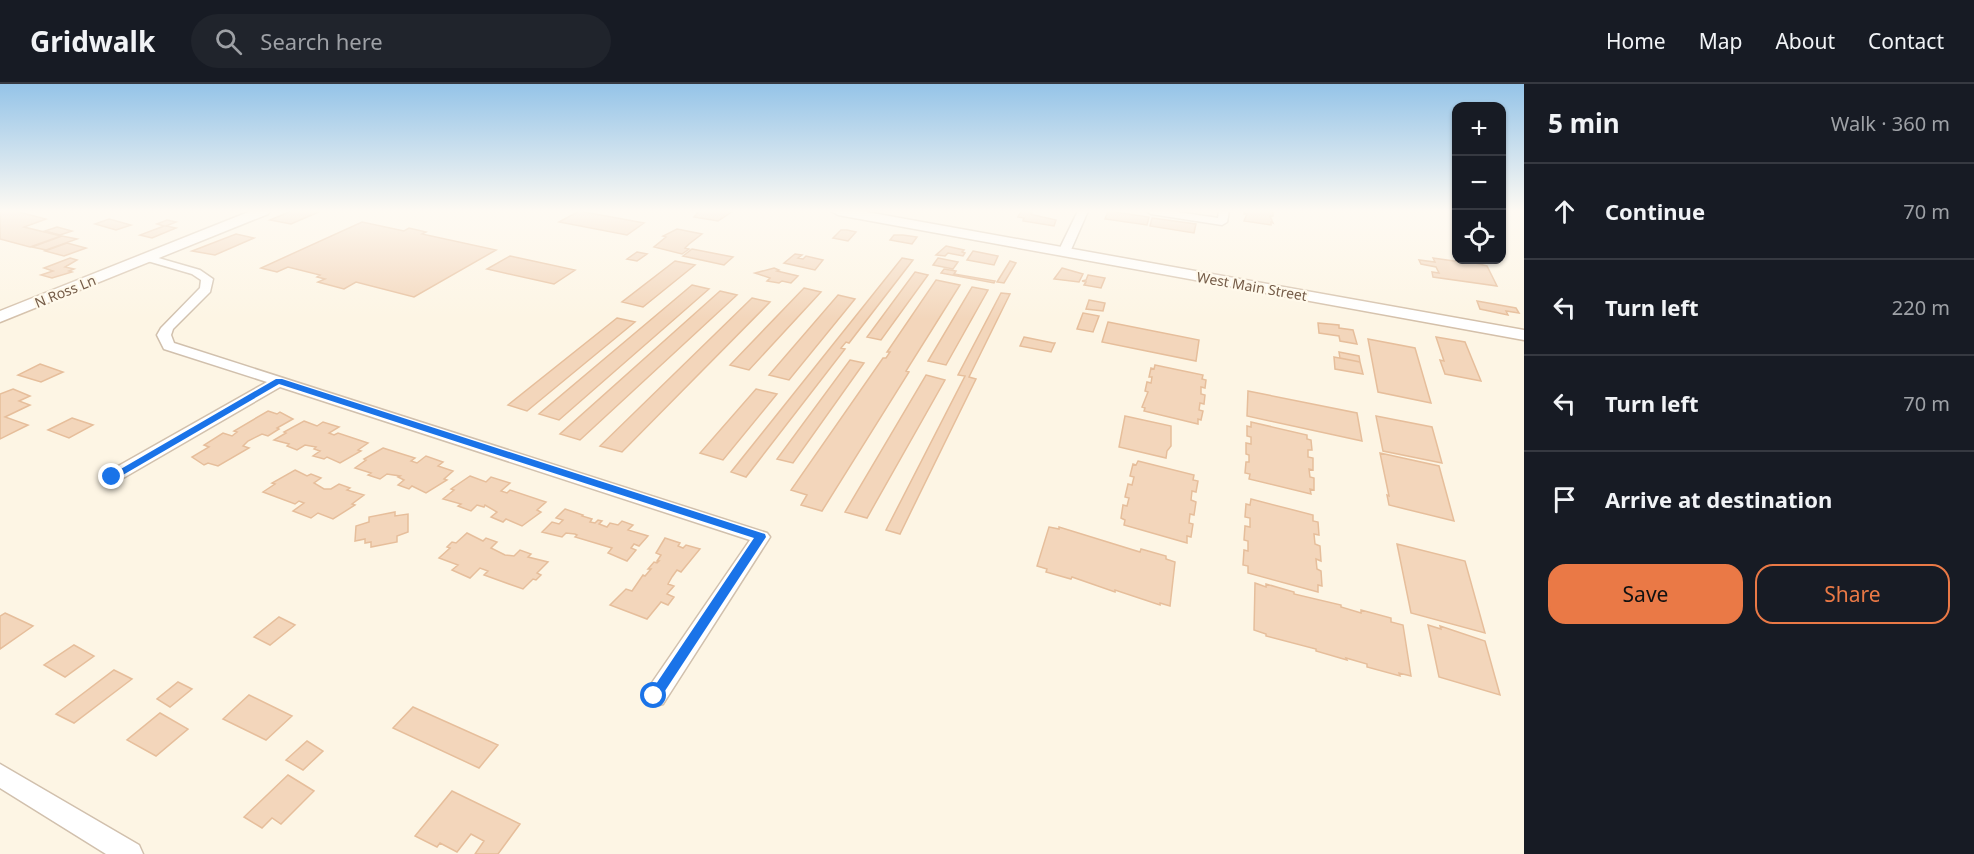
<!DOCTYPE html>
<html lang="en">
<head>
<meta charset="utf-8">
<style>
	body { margin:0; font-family:"Noto Sans",sans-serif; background:#20242c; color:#f1f3f6 }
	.controls { position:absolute; right:18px; top:18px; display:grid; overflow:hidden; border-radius:12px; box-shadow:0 2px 4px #0004 }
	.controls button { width:54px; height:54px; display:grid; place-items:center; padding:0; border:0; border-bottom:2px solid #363941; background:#171b24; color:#f1f3f6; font:30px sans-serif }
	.stop { position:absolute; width:18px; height:18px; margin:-14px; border:4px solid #1a73e8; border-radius:50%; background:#fff }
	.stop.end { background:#1a73e8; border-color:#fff; box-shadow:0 2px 6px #0008 }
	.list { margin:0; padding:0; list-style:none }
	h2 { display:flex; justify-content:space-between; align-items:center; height:78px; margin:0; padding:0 24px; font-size:26px }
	h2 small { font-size:20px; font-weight:400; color:#9ea1a6 }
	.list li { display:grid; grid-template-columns:39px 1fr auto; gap:18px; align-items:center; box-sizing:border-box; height:96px; padding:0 24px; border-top:2px solid #363941 }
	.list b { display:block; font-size:22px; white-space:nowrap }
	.list em { font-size:20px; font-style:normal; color:#9ea1a6 }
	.actions { display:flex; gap:12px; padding:18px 24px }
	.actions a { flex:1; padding:14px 0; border:2px solid #ea7946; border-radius:18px; text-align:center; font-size:21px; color:#ea7946 }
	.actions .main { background:#ea7946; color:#111 }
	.icon { flex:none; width:33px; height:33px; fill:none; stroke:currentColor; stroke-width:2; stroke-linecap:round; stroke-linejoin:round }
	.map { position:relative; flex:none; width:1524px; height:770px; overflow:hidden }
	header { display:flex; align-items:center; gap:36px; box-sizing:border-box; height:84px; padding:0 30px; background:#171b24; border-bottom:2px solid #363941 }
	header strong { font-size:28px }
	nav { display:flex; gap:33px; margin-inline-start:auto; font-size:21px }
	.search { width:420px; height:54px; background:#20242c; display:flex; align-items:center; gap:15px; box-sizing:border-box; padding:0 21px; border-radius:33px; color:#9ea1a6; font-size:22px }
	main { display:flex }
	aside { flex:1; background:#171b24 }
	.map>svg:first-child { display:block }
	.building { fill:#f3d6bb; stroke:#e6be9b; stroke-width:1.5 }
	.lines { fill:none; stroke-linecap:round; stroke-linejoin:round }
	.minor-casing { stroke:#d1c0ad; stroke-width:3 }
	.secondary-casing { stroke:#d4c0aa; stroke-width:3 }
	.minor { fill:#fff; fill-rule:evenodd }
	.secondary { fill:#fff; fill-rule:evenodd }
	.route { fill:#1a73e8 }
	.labels { text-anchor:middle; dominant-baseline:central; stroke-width:4.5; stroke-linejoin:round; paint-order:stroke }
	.far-street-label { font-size:14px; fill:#765d49; stroke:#fff9eb }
</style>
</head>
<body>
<header>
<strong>Gridwalk</strong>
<div class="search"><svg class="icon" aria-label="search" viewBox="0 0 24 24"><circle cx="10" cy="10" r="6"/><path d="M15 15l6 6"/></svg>Search here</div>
<nav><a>Home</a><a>Map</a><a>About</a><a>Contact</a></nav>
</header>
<main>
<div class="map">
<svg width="1524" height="770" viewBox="0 0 1524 770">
	<rect width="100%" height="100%" fill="#fdf5e4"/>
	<path class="building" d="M0,127h15l31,8 -22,8 37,9 -31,11 -30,-8z
		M291,127h30l-30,13 -21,-4z
		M579,127l65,12 -17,12 -68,-13z
		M699,127h34l-15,10 -24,-4z
		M1021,127h11l-1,3 3,1 22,5 -2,6 -31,-5 1,-3 -6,-1z
		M1108,127l41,6 -2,8 -42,-6z
		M1244,127h26l3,1v4h-3l3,7 -2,-1v3l-27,-4 3,-7h-3z
		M1152,134l44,6 -2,9 -44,-7z
		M109,135l22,6 -15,5 -21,-6z
		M167,136l9,2 -10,4 10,2 -24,10 -12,-3 24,-9 -7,-2z
		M362,138l42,9 5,-3 17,4 -4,2 74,16 -82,47 -58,-15 -12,7 -26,-7 7,-3 -8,-2 3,-2 -32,-8 -11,5 -16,-4z
		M57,143l15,4 -12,4 -15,-4z
		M677,145l25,5 -13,10 -4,4 4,1 -7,5 -28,-7 12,-10 -3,-1z
		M841,146h6l9,2 -8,9 -15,-3z
		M236,150l18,4 -39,17 -23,-4z
		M894,151h9l14,2 -5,7 -22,-4z
		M62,152l15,3 -31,11 -14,-3z
		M67,159l19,5 -22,8 -19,-5z
		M946,162l18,4 -2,2 3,1 -2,3 -15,-3 -3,3 -9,-1z
		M692,165l41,8 -9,8 -41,-9z
		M973,167l25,5 -4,9 -27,-5z
		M637,168l10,2 -10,7 -10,-2z
		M795,170l7,1 -4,3 5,1 3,-3 17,4 -8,10 -31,-7z
		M510,172l65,14 -21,14 -67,-15z
		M70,174l7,2 -12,7 9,2 -5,2 3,1 -20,6 -11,-3 12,-4 -9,-3z
		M902,174l11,2 -64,83 -3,-1 -5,6 4,1 -99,128 -15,-5z
		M938,174l20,4 -5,7 -20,-4z
		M1433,174l28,4 -1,-2h3l24,6 10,20 -64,-9 -1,-5 7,1 -3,-6 -15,-3 -2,-4 16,2z
		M675,177l20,4 -52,42 -21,-5z
		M1010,177l6,2 -12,20 -7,-1z
		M774,184l5,2 -2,1 21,5 -7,7 -9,-2 -3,2 -12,-2 3,-3 -15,-5z
		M1062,184l21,6 -4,8 -25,-3z
		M944,185l12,2 -2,3 41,7 -1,2 -53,-10z
		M915,188l13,3 -47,65 -14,-3z
		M1088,191l17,3 -4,10 -17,-3 2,-3 -4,-1 4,-1z
		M936,196l24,5 -54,86 3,1 -87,139 -21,-6 6,-10 -16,-5 92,-132h3l4,-6h-3z
		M692,201l17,4 -150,131 -20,-6z
		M972,203l16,3 -42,75 -18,-4z
		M804,204l17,4 -72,78 -19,-5z
		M720,207l17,4 -157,145 -20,-6z
		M1001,209l9,1 -41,83 7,2 -76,155 -14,-4 79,-154 -7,-1z
		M838,211l17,4 -66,81 -20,-5z
		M752,214l18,4 -148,150 -22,-6z
		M1089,216l16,3 -2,8 -17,-2z
		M1477,217l39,7 3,5 -13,-2 2,4 -28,-6z
		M1083,229l16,3 -6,16 -16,-3z
		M617,234l18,4 -108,89 -19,-6z
		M1108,238l91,18 -3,21 -94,-19z
		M1318,239l21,2v3l14,2 4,14 -17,-3 -1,-5 -20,-3z
		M1024,253l29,6h2l-4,9 -31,-6z
		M1436,253l29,5 16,39 -36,-7 -5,-14 4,1z
		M1368,255l47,9 16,55 -53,-11z
		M1339,268l20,4 1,6 -20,-4z
		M1334,273l26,5 3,12 -28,-5z
		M850,276l14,3 -71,100 -16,-4z
		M40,280l23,8 -22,10 -23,-7z
		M1155,281l48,10 -1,4 4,1 -1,8 -4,-1v7l4,1 -1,9 -4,-1 -1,7 4,1 -2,9 -3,-1v5l-54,-13 1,-3 -3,-1 6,-15 -3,-1 2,-9 4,1 1,-6h-3l2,-9 3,1z
		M926,291l19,5 -78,138 -22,-6z
		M13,305l17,7 -11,5 11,4 -25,12 23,8 -28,14v-45z
		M756,305l21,5 -54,66 -23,-7z
		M1248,307l109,22 5,28 -115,-25z
		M268,327l9,3 3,-2 13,7 -16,9 2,1 -11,7 -6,-2 -14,7 -5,5 6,2 -31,18 -10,-3 -4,2 -12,-8 17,-10 -5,-2 19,-12 9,3 5,-4 -3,-1z
		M1125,332l46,10v20l-4,5 -1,7 -47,-11z
		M1376,332l56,11 10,36 -59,-12z
		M72,334l21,7 -24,13 -21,-8z
		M304,337l13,5 6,-4 16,5 -10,6 5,2 4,-2 30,10 -10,7 3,1 -21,12 -13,-6 -3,2 -11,-3 7,-5 -6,-2 2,-2 -11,-2 -8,5 -10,-4 2,-2 -15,-4 12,-7 -2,-1z
		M1251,338l56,13v4l4,1 1,10h-4v7l5,1v12l-4,-1 1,8 4,1v12l-4,-1 1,5 -62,-15 1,-5 -5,-1 1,-11h3v-7l-3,-1v-11l5,1v-7l-4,-1v-10l4,1z
		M383,364l32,10 -4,3 6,2 9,-7 17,6 -5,4 15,5 -9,8 3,1 -21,13 -14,-7 -3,3 -11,-4 6,-5 -6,-3 2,-1 -13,-2 -7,5 -12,-4 3,-2 -16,-5 11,-8 -2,-1z
		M1380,369l59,13 15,55 -65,-16 -2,-10 2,1z
		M1138,377l56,14 -1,5 5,1 -2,11 -4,-1 -1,9 5,2 -2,13 -4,-1 -1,9 4,1 -2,13 -4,-1v7l-63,-18 1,-5 -4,-2 2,-13 4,1 2,-8 -4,-1 3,-13 4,1 2,-8 -4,-1 3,-12 3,1z
		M295,386l12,6 4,-2 10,4 -7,5 10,6h7l8,-5 11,4 -3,2 17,5 -12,9 3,1 -22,14 -15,-6 -7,5 -18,-7 11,-8 -5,-2 -4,3 -32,-12 12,-8 -3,-1z
		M470,392l16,6 5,-5 19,6 -9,8 6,2 3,-3 36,12 -9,8 4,2 -19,14 -16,-7 -3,3 -12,-5 6,-5 -12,-7 -1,2 -7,-2 -6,6 -13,-5 3,-2 -18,-5 11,-9 -3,-1z
		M1251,415l62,16v6l5,1 1,13 -5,-1 1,10 5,2 1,15 -5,-2 1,10 4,2 1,15 -4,-1v7l-70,-19v-7l-5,-1 1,-15 4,1v-10l-4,-1 1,-14 5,1v-9l-5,-1 1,-13 4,1z
		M565,425l18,6 -1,1 10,3 -2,3 5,1 3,-3 4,1 -3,3 8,3 3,-4 8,2 4,-4 11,4 -5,5 20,6 -9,10 -5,-2 -3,4 5,2 -9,11 -19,-8 4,-5 -37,-11 2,-2 -2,-1 -9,-1 -4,4 -20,-5 10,-10 7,2 4,-4 -7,-2z
		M395,428v4l13,-2v18l-11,4v6l-26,5v-5l-6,1v-4l-10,2 1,-15 13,-4v-5z
		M1049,443l10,2v-2l81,25 1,-3 25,7v3l9,3 -5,44 -10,-3v2l-45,-15v2l-43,-15 -1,2 -25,-7 1,-3 -10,-3z
		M467,449l16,8 3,-3 11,4 -6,6 14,7 9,1 6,-6 11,4 -3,3 20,5 -11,11 4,2 -5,5 -3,-1 -10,10 -39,-14 4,-4 -8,-3 -10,10 -18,-8 6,-5 -19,-7 11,-10 -3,-1 5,-5 4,1z
		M665,454l15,5 -2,3 5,2 3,-3 14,4 -19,23 -4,-2 -5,7 -4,7 6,2 -7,8 7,3 -6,8 -7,-3 -14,17 -37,-14 16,-16 6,2 11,-16 2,1 6,-7h-3l6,-7 3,1 2,-2h-2l4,-6 -5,-2z
		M1397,460l68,17 20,72 -74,-20z
		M1255,499l11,4v-3l28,8v2l47,11v2l20,6v-3l30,8v4l12,3 8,51 -12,-3 1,3 -33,-9v-3l-21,-6 1,2 -31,-9v-2l-50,-13v-2l-12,-4z
		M5,529l28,13 -33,23v-33z
		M279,533l16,8 -25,20 -16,-8z
		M1428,541l13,4 -1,-3 45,15 15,54 -61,-18z
		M74,561l20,11 -29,21 -21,-12z
		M114,586l18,9 -58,44 -18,-9z
		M178,598l14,7 -22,18 -13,-8z
		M249,611l43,21 -26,24 -43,-21z
		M413,623l85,38 -19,23 -86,-40z
		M160,629l28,16 -32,27 -29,-16z
		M307,657l16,10 -20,19 -17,-10z
		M288,691l26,16 -33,33 -9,-6 -10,10 -18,-11z
		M452,707l68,33 -22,30h-23l9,-13 -13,-7 -14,18 -17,-9 -3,4 -22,-11z"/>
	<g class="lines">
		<g class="minor-casing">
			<path id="minor" d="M1078,127h10l-18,41 -6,3 -4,-1 -2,-2z
				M1146,127h25l47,7 1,-7h10l-2,11 -5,3 -71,-11z
				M148,171l52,15 13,9 -3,13 -37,37 -2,6 3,8 593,190 3,4 -107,167 -8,2 -8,-2 -3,-7 3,-7 103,-150 -470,-153 -162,94h-12l-2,-4 2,-4 161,-91 -103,-33 -7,-14 4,-7 39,-40 1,-8 -9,-6 -48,-14v-4z
				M0,680l139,81 4,9h-37l-106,-66z"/>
		</g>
		<g class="secondary-casing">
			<path id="secondary" d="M251,127h19l-2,3 -268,108v-11z
				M831,127h30l663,119v10l-686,-125z"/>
		</g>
		<use href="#minor" class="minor"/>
		<use href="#secondary" class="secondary"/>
	</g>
	<linearGradient id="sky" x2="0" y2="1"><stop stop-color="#95c4e8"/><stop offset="0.54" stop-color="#fefaf3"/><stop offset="1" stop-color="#fefaf3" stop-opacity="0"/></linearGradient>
	<rect width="1524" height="235" fill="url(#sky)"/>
	<path class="route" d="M276,295h6l483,155 1,3 -107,163 -5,2 -6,-6 2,-3 104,-155 -475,-154 -163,95 -9,-2z"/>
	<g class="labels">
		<g class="far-street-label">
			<text transform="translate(1252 202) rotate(10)">West Main Street</text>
			<text transform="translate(65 207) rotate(-22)">N Ross Ln</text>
		</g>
	</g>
</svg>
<div class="controls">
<button>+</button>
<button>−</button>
<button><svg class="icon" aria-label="locate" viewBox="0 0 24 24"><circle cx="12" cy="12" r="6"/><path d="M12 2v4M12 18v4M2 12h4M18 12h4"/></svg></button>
</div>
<div class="stop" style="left:654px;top:612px"></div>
<div class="stop end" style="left:112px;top:393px"></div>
</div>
<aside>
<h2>5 min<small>Walk · 360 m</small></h2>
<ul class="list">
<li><svg class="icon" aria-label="ahead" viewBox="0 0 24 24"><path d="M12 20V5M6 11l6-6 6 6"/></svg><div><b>Continue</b></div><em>70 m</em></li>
<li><svg class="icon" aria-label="left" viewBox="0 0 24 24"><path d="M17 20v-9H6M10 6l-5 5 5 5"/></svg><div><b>Turn left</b></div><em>220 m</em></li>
<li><svg class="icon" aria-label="left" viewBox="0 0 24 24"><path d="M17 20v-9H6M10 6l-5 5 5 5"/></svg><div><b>Turn left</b></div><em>70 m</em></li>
<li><svg class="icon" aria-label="arrive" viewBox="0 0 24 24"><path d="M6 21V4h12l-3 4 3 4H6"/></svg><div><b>Arrive at destination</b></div></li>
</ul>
<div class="actions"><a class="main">Save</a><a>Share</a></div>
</aside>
</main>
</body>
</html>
